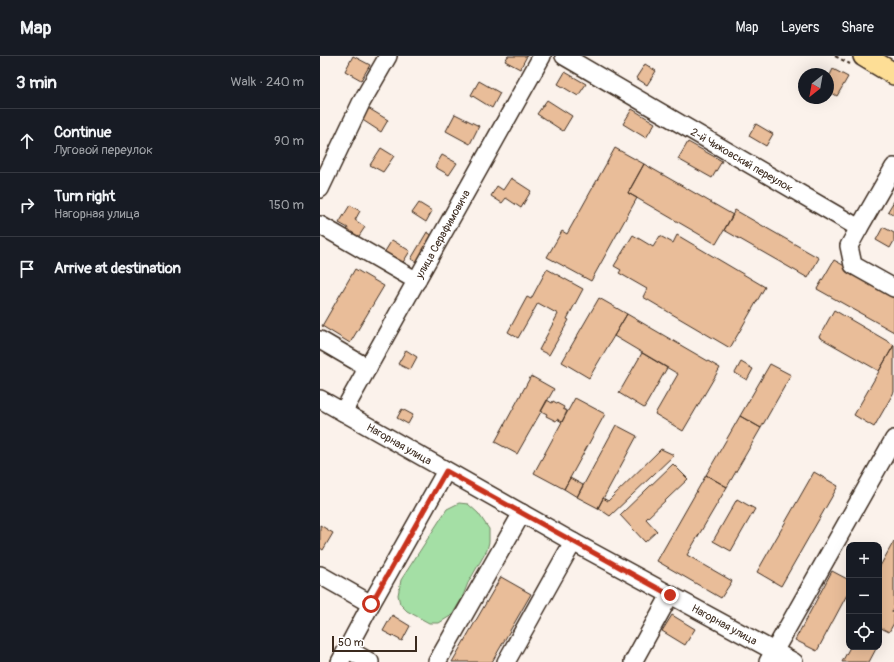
<!DOCTYPE html>
<html lang="en">
<head>
<meta charset="utf-8">
<style>
	body { margin:0; font-family:Pangolin,sans-serif; background:#242831; color:#f1f3f6 }
	.controls { position:absolute; right:12px; bottom:12px; display:grid; overflow:hidden; border-radius:8px; box-shadow:0 4px 16px #0002 }
	.controls button { width:36px; height:36px; display:grid; place-items:center; padding:0; border:0; border-bottom:1px solid #363941; background:#171b24; color:#f1f3f6; font:20px sans-serif }
	.compass { position:absolute; left:478px; top:12px; width:36px; height:36px; border-radius:50%; background:#171b24; box-shadow:0 4px 16px #0002; rotate:211deg }
	.scale { position:absolute; left:12px; bottom:10px; width:85px; box-sizing:border-box; padding-left:4px; border:2px solid #3b2a1e; border-top:0; font-size:11px; line-height:14px; white-space:nowrap; color:#3b2a1e; -webkit-text-stroke:3px #fff; paint-order:stroke }
	.stop { position:absolute; width:12px; height:12px; margin:-9px; border:3px solid #c8321e; border-radius:50%; background:#fff }
	.stop.end { background:#c8321e; border-color:#fff; box-shadow:0 1px 4px #0008 }
	.list { margin:0; padding:0; list-style:none }
	h2 { display:flex; justify-content:space-between; align-items:center; height:52px; margin:0; padding:0 16px; font-size:17px }
	h2 small { font-size:13px; font-weight:400; color:#9ea1a6 }
	.list li { display:grid; grid-template-columns:26px 1fr auto; gap:12px; align-items:center; box-sizing:border-box; height:64px; padding:0 16px; border-top:1px solid #363941 }
	.list b { display:block; font-size:15px; white-space:nowrap }
	.list p { margin:0; font-size:13px; white-space:nowrap; color:#9ea1a6 }
	.list em { font-size:13px; font-style:normal; color:#9ea1a6 }
	.icon { flex:none; width:22px; height:22px; fill:none; stroke:currentColor; stroke-width:2; stroke-linecap:round; stroke-linejoin:round }
	.map { position:relative; flex:none; width:574px; height:606px; overflow:hidden }
	header { display:flex; align-items:center; gap:24px; box-sizing:border-box; height:56px; padding:0 20px; background:#171b24; border-bottom:1px solid #363941 }
	header strong { font-size:19px }
	nav { display:flex; gap:22px; margin-inline-start:auto; font-size:14px }
	main { display:flex }
	aside { flex:1; background:#171b24 }
	.map>svg:first-child { display:block }
	.green { fill:#a4dfa5; stroke:#708462 }
	.building { fill:#e9bd99; stroke:#3b2a1e }
	.lines { fill:none; stroke-linecap:round; stroke-linejoin:round }
	.minor-casing { stroke:#3b2a1e; stroke-width:20 }
	.major-casing { stroke:#3b2a1e; stroke-width:24 }
	.path { stroke:#3b2a1e; stroke-width:2; stroke-dasharray:4 3; stroke-linecap:butt }
	.minor { stroke:#fff; stroke-width:17 }
	.major { stroke:#fdde96; stroke-width:21 }
	.route { stroke:#c8321e; stroke-width:5 }
	.labels { text-anchor:middle; dominant-baseline:central; stroke-width:4; stroke-linejoin:round; paint-order:stroke }
	.street-label { font-size:11px; fill:#3b2a1e; stroke:#fff }
</style>
</head>
<body>
<header>
<strong>Map</strong>
<nav><a>Map</a><a>Layers</a><a>Share</a></nav>
</header>
<main>
<aside>
<h2>3 min<small>Walk · 240 m</small></h2>
<ul class="list">
<li><svg class="icon" aria-label="ahead" viewBox="0 0 24 24"><path d="M12 20V5M6 11l6-6 6 6"/></svg><div><b>Continue</b><p>Луговой переулок</p></div><em>90 m</em></li>
<li><svg class="icon" aria-label="right" viewBox="0 0 24 24"><path d="M7 20v-9h11M14 6l5 5-5 5"/></svg><div><b>Turn right</b><p>Нагорная улица</p></div><em>150 m</em></li>
<li><svg class="icon" aria-label="arrive" viewBox="0 0 24 24"><path d="M6 21V4h12l-3 4 3 4H6"/></svg><div><b>Arrive at destination</b></div></li>
</ul>
</aside>
<div class="map">
<svg width="574" height="606" viewBox="0 0 574 606">
	<rect width="100%" height="100%" fill="#fbf2eb"/>
	<filter id="ink" filterUnits="userSpaceOnUse"><feTurbulence type="fractalNoise" baseFrequency=".025" numOctaves="2"/><feDisplacementMap in="SourceGraphic" scale="8" xChannelSelector="R" yChannelSelector="G"/><feConvolveMatrix kernelMatrix="1 2 1 2 8 2 1 2 1" color-interpolation-filters="sRGB"/></filter>
	<g filter="url(#ink)">
		<path class="green" d="M139,447l9,1 10,9 11,16v13l-2,8 -19,33 -6,15 -10,17 -13,8h-10l-22,-12 -7,-7 -2,-9 3,-15 46,-71z"/>
		<path class="building" d="M33,0l17,9 -9,15 -16,-9z
			M188,0h19l-7,13 -15,-8z
			M325,8l11,7 -9,14 -11,-7z
			M513,13l15,8 -11,19 -9,-5v-12z
			M245,16l21,12 -8,12 -20,-12z
			M159,25l21,12 -8,15 -21,-13z
			M227,44l25,16 -9,15 -26,-17z
			M48,52l20,12 -7,12 -20,-13z
			M312,53l23,14 -9,15 -23,-14z
			M135,58l24,12 -9,18 -24,-13z
			M436,68l17,10 -7,12 -17,-10z
			M368,86l34,19 -10,17 -34,-19z
			M61,92l13,8 -11,16 -13,-7z
			M295,92l29,16 -16,29 9,5 -46,83 -44,-24 15,-26 5,3z
			M122,99l15,8 -8,12 -14,-8z
			M324,108l89,51 -17,29 -88,-51z
			M191,122l20,13 -10,17 -15,-10 -4,5 -11,-7 6,-10 6,4z
			M574,145v14l-6,-4z
			M99,147l13,8 -6,11 -14,-9z
			M30,149l10,6 -5,9 10,7 -8,12 -11,-7 2,-4 -9,-5z
			M415,154l84,48 -11,20 -84,-48z
			M563,171l11,6v8l-4,7 -14,-8z
			M107,176l9,6 -16,26 -9,-5z
			M313,179l20,12 7,-11 13,7 4,-8 88,52 -35,61 -87,-51 4,-8 -28,-16 2,-3 -7,-4z
			M72,184l18,11 -8,13 -18,-11z
			M514,204l60,34v38l-77,-43z
			M35,213l29,17 -34,57 -28,-17z
			M227,213l36,20 -16,30 2,1 -20,35 -10,-5 19,-36 -20,-11 -20,35 -10,-6 19,-35 4,2z
			M279,242l28,16 -38,64 -27,-16z
			M514,254l60,35 -15,26 -60,-34z
			M307,258l93,54 -37,63 -28,-17 23,-40 -64,-38z
			M574,289v47l-20,35 -20,-12z
			M86,294l11,7 -7,13 -12,-6z
			M322,297l25,15 -23,40 -25,-15z
			M421,306l12,7 -6,11 -12,-7z
			M450,308l21,11 -30,53 -21,-12z
			M211,320l23,13 -37,65 -22,-12z
			M255,342l30,16 -41,75 -30,-16z
			M227,344l5,3 1,-2 11,6 -1,2 4,2 -5,11 -5,-3 -1,2 -10,-5 1,-2 -6,-3z
			M82,353l11,6 -5,9 -11,-6z
			M420,360l21,12 -34,59 -21,-12z
			M296,369l21,11 -39,72 -21,-11z
			M341,393l13,6 -64,61 -12,-8 5,-10 5,3z
			M353,408l15,15 -42,40 11,12 -12,11 -25,-27z
			M494,416l24,14 -57,100 -24,-14z
			M386,419l21,12 -40,68 45,26 -11,17 -64,-37z
			M250,422l13,7 -6,12 -13,-8z
			M417,443l18,10 -24,42 -18,-10z
			M0,469l13,8 -10,17 -3,-2z
			M574,485v67l-2,4 2,1v10l-5,9 -10,-5v-59z
			M512,515l17,9v11l-32,60 -22,-11z
			M181,521l30,17 -39,68h-40z
			M72,559l18,11 -8,15 -19,-10z
			M352,559l23,14 -10,16 -23,-14z
			M530,591h27l-8,15h-27z"/>
		<g class="lines">
			<g class="minor-casing">
				<g id="minor">
					<path id="s1" d="M244,0l295,172 35,-61"/>
					<path d="M0,133l41,-86 27,-47"/>
					<path d="M0,169l97,56"/>
					<path d="M539,172l-10,18 4,19 41,23"/>
					<path d="M0,284l48,28"/>
					<path id="s2" d="M0,343l253,143 221,120"/>
					<path id="s3" d="M23,356l199,-356"/>
					<path d="M0,519l51,29"/>
					<path d="M27,593l23,13"/>
					<path d="M20,606l31,-58 75,-133"/>
					<path d="M117,606l85,-149"/>
					<path d="M186,606l67,-120"/>
					<path d="M313,606l37,-67"/>
					<path d="M448,606l126,-223"/>
				</g>
			</g>
			<g class="major-casing">
				<path id="major" d="M544,0l30,18"/>
			</g>
			<path class="path" d="M515,0l15,8"/>
			<use href="#minor" class="minor"/>
			<use href="#major" class="major"/>
		</g>
	</g>
	<g class="lines" filter="url(#ink)">
		<path class="route" d="M51,548l75,-133 224,124"/>
	</g>
	<g class="labels">
		<g class="street-label">
			<text stroke="none"><textPath href="#s1" startOffset="206">2-й Чижовский переулок</textPath></text>
			<text stroke="none"><textPath href="#s3" startOffset="204">улица Серафимовича</textPath></text>
			<text stroke="none"><textPath href="#s2" startOffset="91">Нагорная улица</textPath></text>
			<text stroke="none"><textPath href="#s2" startOffset="463">Нагорная улица</textPath></text>
		</g>
	</g>
</svg>
<div class="controls">
<button>+</button>
<button>−</button>
<button><svg class="icon" aria-label="locate" viewBox="0 0 24 24"><circle cx="12" cy="12" r="6"/><path d="M12 2v4M12 18v4M2 12h4M18 12h4"/></svg></button>
</div>
<svg class="compass" viewBox="-18 -18 36 36"><path d="M0-13l5 13h-10z" fill="#e53935"/><path d="M0 13l5-13h-10z" fill="#9ea1a6"/></svg>
<div class="scale">50 m</div>
<div class="stop" style="left:51px;top:548px"></div>
<div class="stop end" style="left:350px;top:539px"></div>
</div>
</main>
</body>
</html>
